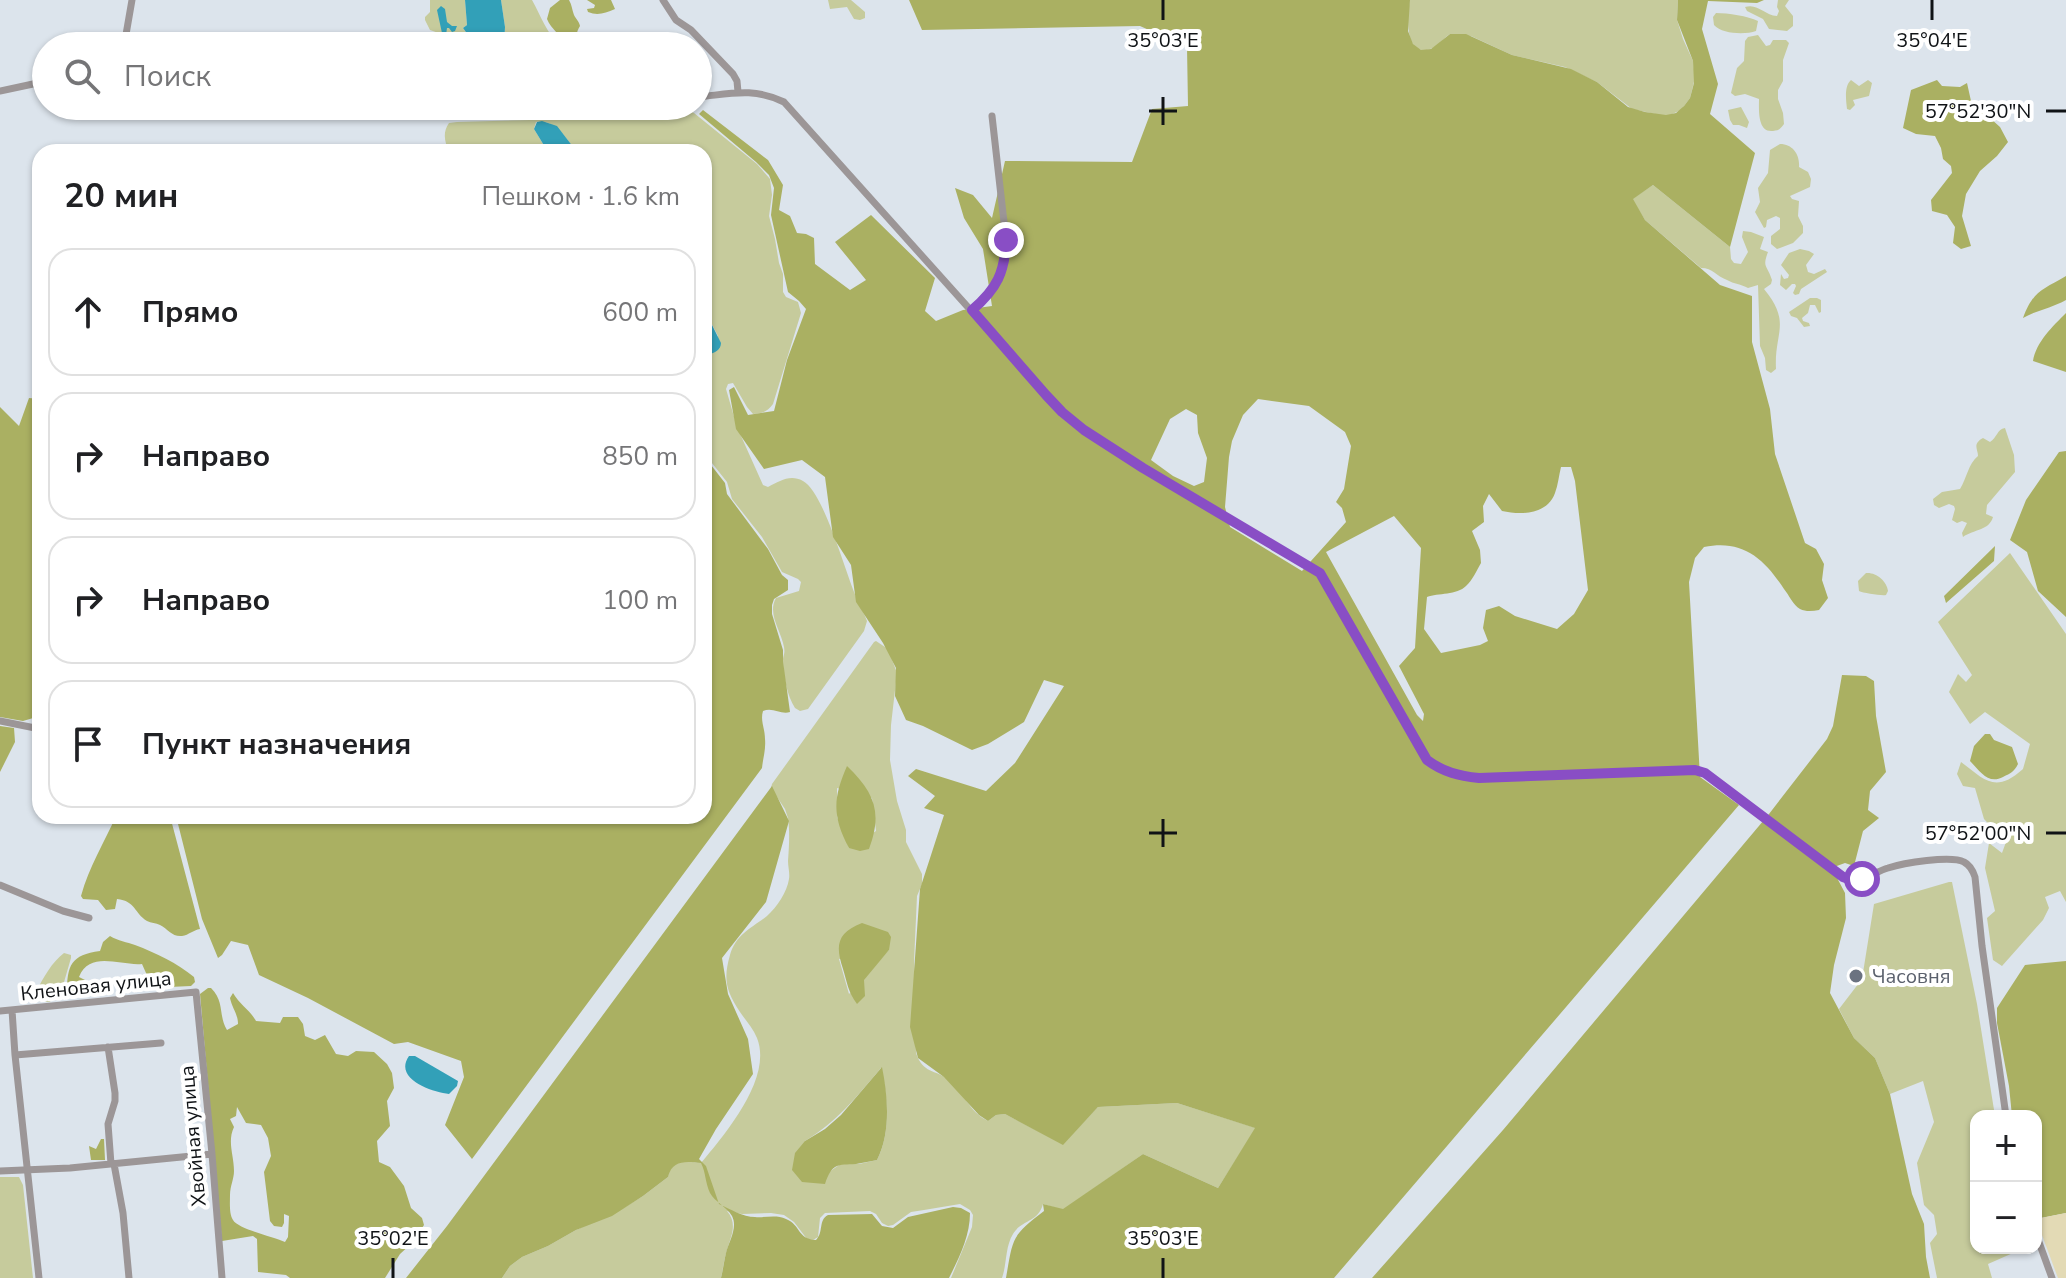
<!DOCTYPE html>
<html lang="ru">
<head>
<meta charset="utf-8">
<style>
	body { margin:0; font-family:"Nunito Sans",sans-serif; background:#f2f2f2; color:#202124 }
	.controls { position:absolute; right:24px; bottom:24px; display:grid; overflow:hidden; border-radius:16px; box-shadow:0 2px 6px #0004 }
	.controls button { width:72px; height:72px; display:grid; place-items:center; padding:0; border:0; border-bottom:2px solid #e0e0e0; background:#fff; color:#202124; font:40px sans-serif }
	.stop { position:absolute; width:24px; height:24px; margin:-18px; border:6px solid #894ec5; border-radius:50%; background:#fff }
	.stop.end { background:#894ec5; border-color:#fff; box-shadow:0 2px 8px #0008 }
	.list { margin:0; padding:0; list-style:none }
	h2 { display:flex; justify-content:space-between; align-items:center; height:104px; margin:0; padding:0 32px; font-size:34px }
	h2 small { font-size:26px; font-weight:400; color:#757577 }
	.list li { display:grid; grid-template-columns:52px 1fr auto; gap:24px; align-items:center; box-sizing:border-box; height:128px; margin:0 16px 16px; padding:0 16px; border:2px solid #e0e0e0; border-radius:24px }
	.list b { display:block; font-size:30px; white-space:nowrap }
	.list em { font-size:26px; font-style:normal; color:#757577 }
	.icon { flex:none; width:44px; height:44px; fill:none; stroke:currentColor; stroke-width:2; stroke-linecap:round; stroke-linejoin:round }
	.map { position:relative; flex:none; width:2066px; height:1278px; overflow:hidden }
	.search { position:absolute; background:#fff; box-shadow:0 2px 6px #0004; left:32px; top:32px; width:680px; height:88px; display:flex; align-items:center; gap:20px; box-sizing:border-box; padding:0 28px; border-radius:44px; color:#757577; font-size:30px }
	.panel { position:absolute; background:#fff; box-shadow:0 2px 6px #0004; left:32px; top:144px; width:680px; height:680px; border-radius:24px }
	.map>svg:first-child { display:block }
	.green { fill:#c6cb9c; fill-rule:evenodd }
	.forest { fill:#aab062; fill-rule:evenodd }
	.sand { fill:#e3dab5 }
	.water { fill:#32a0b8 }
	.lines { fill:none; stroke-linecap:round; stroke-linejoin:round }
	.minor { stroke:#9c9697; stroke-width:7 }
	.route { stroke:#894ec5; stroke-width:10 }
	.ticks { fill:none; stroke:#101316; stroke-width:3 }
	.worship-dot { fill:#6b7280; stroke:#fff; stroke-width:3 }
	.labels { text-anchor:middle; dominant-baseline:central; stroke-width:8; stroke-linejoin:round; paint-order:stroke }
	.worship-label { font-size:20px; fill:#5b616d; stroke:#fff; text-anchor:start }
	.street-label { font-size:20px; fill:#101316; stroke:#fff }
	.ticks-label { font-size:20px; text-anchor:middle; fill:#101316; stroke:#fff; stroke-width:8; stroke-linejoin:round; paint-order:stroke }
</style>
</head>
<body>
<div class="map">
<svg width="2066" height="1278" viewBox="0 0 2066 1278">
	<rect width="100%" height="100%" fill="#dce4ec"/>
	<path class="green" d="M430,0h35l2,25 -4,3 13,18h-24l-2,-9 -20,-7 -5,-10v-3l5,-5z
		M501,0h31c9,16 14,32 28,46h-56l1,-19z
		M828,0h23l14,12v6l-5,2 -6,-1 -7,-12 -17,2z
		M1410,0h268l-1,20 6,19 10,22 2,17 -5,20 -9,12 -11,5h-10l-28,-6 -35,-27 -32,-15 -53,-12 -41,-19 -21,-2c-7,4 -12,13 -20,15 -26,9 -23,-35 -20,-49z
		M1778,0h11l-4,6 8,10v10l-6,5 -18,-2 -6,-10 -16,-8 -2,-4c13,-4 19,8 32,9l2,-5 -2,-4z
		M1716,13c12,0 32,3 42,8l-2,10c-11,4 -34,3 -42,-6l-1,-8z
		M1758,35l8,11 4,-1 3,-5h13l3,3 -6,17v21l-5,9v9l5,14 1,11c-4,5 -4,6 -11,7 -16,2 -14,-22 -14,-32l-14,-5 -10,2 -4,-3 6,-25 7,-7 1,-20 3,-4z
		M1851,80l8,6 9,-6 4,3 -3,13 -16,4 2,5 -5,5 -3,-1c-1,-9 -3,-23 4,-29z
		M670,106h11l13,7 63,51 13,15 2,16 -3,21 6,23 4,24 4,11v18l3,5 12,5 3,11 -28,91c-5,7 -11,10 -20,10l-6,-7 -14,-24 -5,1 -2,5 11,38 26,58 5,2c12,-6 22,-13 35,-6 21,11 43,94 54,118 3,8 7,14 10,22l-3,10 -56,78 -8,2 -5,-3c-8,-12 -12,-34 -12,-49 1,-6 2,-6 1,-12 -3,-17 -17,-33 -8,-49l23,-7 2,-9 -3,-3 -16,-7 -20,-35 -30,-38 -5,-17 -23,-29v-100l2,2 12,-19 -14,-27v-157h-127c-12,-14 -20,-33 -41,-30l-2,7 14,23h-31c-6,-7 -12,-8 -21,-7l-7,7h-40c-4,-10 -7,-19 0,-29l8,-1 73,-2 85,-5z
		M1741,107l8,15 -2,6 -8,-3h-6l-3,-5 -2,-10z
		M1780,144c13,0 20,11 19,23l9,5 3,7 -1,8 -20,9 2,3 7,2 -1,15 5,10v7l-10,10 -16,6 -6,-5v-8l9,-7v-11l-4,-2 -9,4 -1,7 -2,1 -9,-16 5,-10 -2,-14 10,-15 2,-23z
		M1653,185l77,62 1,12 3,4 7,1 7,-12 -6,-15 1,-6 8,1 13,5 -4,12 8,3c-6,16 -1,12 4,28l-1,4 -7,5c28,34 10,43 12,80l-5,4 -5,-3 -1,-12 -5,-12 -2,-61 -10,3c-7,-4 -14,-4 -21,-8 -11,-4 -14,-12 -26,-12l-56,-48 -13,-21z
		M1800,249l9,2 5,3 -8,11 2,7 6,2 11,-5 2,3 -26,17 -2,5 -4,1 -2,-2 3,-7 -1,-2h-3l-6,6 -6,-5 1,-11 3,5 4,-1 1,-3 -8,-10 8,-12z
		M1810,298h7l4,2v12l-2,1 -4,-8h-5l-2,8 -6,5 1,3 6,2 1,3 -6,1 -7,-9 -6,-2 -2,-4z
		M2005,428l9,27 1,17 -28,33 -1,9 7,3c-4,14 -19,12 -30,20l-1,-4 5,-10 -5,-2 -5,2 -5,-3 3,-11 -1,-3 -5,-2 -10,4 -5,-3 -1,-6 9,-7 18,-3c7,-11 8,-25 18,-33 0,-7 -6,-12 5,-18l7,4c7,-4 7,-13 15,-14z
		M2010,553l56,81v268l-6,-11 -15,6 4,11 -6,12 -41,46 -9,-6 -6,-42 8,-7 -10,-43 4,-25 13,10 4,-11 -22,-23 -9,-31 -12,-2 -6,-12 4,-12c24,18 34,32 62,7l7,-25 -45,-32 -15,12 -21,-32 9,-18 8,8 6,-7 -34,-53z
		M1866,573c10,-1 21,8 22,18l-2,4c-4,1 -23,-2 -27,-4l-1,-10z
		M876,641l12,8 9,24 -6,52 -1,35 7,41 9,29v12l16,32v10l-5,12 -3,66 2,91c7,21 19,16 33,27 16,13 19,31 39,41l8,-6 9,-1 58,30 35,-37 79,-4 79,25 -38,60 -75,-34 -80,56 -20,-6c-5,19 -21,15 -30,30 -8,13 -6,30 -11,44h-51l21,-51 1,-12 -3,-5 -10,-6 -36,6 -13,2 -18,13 -5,1 -6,-3 -6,-9 -6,-3 -45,2 -5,5 -2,19 -5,3 -6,-1 -13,-17 -10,-7 -13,-2 -29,1 -15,-3c11,13 4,25 0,39 -3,9 -4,19 -6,28h-219l8,-12 12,-9 26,-11 28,-16 49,-23 18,-11 25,-19 1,-6 6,-7 10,-3 16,2c24,-29 72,-85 56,-125 -4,-10 -11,-17 -17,-26 -14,-21 -17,-33 -10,-57 6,-21 22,-27 37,-39 10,-9 20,-24 22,-37 1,-6 -1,-12 -1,-18 1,-14 2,-29 0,-43l-3,-9 -14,-21 1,-4 102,-142zM837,788l35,10 4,33 -27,17 -12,-31zM889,950l-40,44 -10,-35zM881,1068c7,28 10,65 -4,92l-18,4 -17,-1 -13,9 -24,-31c32,-19 52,-45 76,-73z
		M1949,882h3l25,122 18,112h-19v132l46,1 -34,15 4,14h-55l-7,-35 7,-9 -3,-19 -10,-10 -7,-42 17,-41 -11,-41 -33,13 -15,-36 -21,-20 -15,-29 23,-30 12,-75z
		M64,953l7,2v3l-9,31 -9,5 -3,8 -12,-1 -2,-9c7,-14 16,-30 28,-39z
		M0,1177h19l4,8 10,93h-33z"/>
	<path class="forest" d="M560,0h9c3,5 3,10 5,15 2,4 5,6 6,11 -5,8 -4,13 2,20h-12c-8,-9 -19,-17 -23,-27l3,-11z
		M587,0h24l4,9c-10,4 -17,7 -27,3l-1,-3 7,-1 1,-3z
		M909,0h501l-2,31 5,13 8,6 10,-1 19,-15h16l46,21 59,14 26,13 31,25 17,5 21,3 10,-2 8,-7 6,-8 4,-15 -1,-22 -16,-41 1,-20h86l-7,3 -49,-2 -6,28 16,55 -8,30 45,39 -25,94 -77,-62 -20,14 12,21 75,65 32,11v46l18,67 5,45 30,89 11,6 8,15 -2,16 6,18 -9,12c-6,1 -13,2 -19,-1 -7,-4 -11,-14 -16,-20 -20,-31 -42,-50 -80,-42l-9,11 -6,24 11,195 39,28 -405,473h-328c7,-40 5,-42 38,-67l-1,-7 20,5 80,-55 75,34 37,-60 -78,-25 -79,4 -35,38 -58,-31 -9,1 -8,6 -9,-6 -35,-38 -26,-19 -8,-31 10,-138 24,-74 -20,-7 11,-12 -27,-20 8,-7 70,22 29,-28 49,-77 -20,-6 -20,42 -36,22 -16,6 -49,-24 -17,-6 -11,-24 1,-28 -13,-25 -27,-41 -5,-37 -18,-28 -8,-60 -23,-17 -38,9 -28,-40 -7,-39 5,-3 14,28 26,-4 13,-51 19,-51 -7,-8 -11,-9 -17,-77 3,-27 -5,-13 -13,-13 -57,-48 4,-4 65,50 15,25 -4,25 11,6 7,17 9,1 8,4 1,26 35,26 16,-10 -31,-38 36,-27 64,63 -10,33 11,10 27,-11 29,-4 -9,-57 -19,-31 -9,-30 18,7 19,23 13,-57 127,1 20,-53 36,-3 -1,-59 -47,-21 -218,4zM1258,399l51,7 36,26 6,14 -7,43 -8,13 6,6 4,14 -44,49 -72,-44 -5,-20 4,-50 3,-16 11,-26zM1186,409l11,6 1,18 9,25 -3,24 -10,4 -21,-10 -22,-16 19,-41zM1561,467h10l4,14 13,109 -14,24 -17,15 -42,-13 -16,-10 -13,4 -3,18 5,13 -8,4 -39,8 -17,-24 3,-32c11,-4 30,-2 39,-11 6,-5 11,-16 15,-23l-1,-13 -8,-19 12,-9 -1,-16 6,-12 13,17c19,4 45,4 53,-18 3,-8 4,-18 6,-26zM1394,516l27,32 -6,100 -16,18 25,48 -1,7 -6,-6 -91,-163z
		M1937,80l5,6 18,1 7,-4 4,18 29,26 8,15 -11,14 -17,15 -14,23 -4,22 9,30 -10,3 -8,-6 2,-16 -8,-12 -15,-4 -1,-11 21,-27 -1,-7 -8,-7 -2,-11 -6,-12 -19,-2 -13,-6 8,-38z
		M2066,276v24c-14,8 -29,10 -43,18 10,-27 19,-28 43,-42z
		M2066,313v59l-33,-11c3,-19 20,-35 33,-48z
		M29,398l11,1v317l-17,5 -23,-4v-310l19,19z
		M2066,451v166l-28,-26 -11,-39 -17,-12 16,-40 33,-48z
		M704,456l21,27 2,11 41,55 14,26 6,5v10l-14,9 -2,6v9l11,36v11l7,51c-9,3 -17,-5 -27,-1 -3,10 2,17 2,28 1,10 -2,19 -3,29l-290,391 -27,-34 19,-48 -3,-16 -53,-19 -14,2 -86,-46 -49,-23 -11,-30 -17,-4 -9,14 -4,3 -16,-39 -26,-103h528z
		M1995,546l-1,15 -48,42 -2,-7z
		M1842,675l24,1 8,5 2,35 10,56 -16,19 -2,19 11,8 -16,13 -9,35 -9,-3 -11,4 1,7 10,19 1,25 -12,47 -4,28 24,45 21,20 15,36 22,100 12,30 2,33 4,21h-558l131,-148 266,-316 58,-75 6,-13z
		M0,726l14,2 1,14 -15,30z
		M1985,734h5l4,6 18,7 6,17c-4,8 -7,9 -15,13 -15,8 -23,-6 -33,-16l4,-15z
		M847,766c27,26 36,46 22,83l-9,2 -11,-3c-17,-32 -16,-50 -2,-82z
		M772,786l17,35 -23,81 -44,56 6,36 20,45 5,35 -37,55 -17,30 7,7 13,38c11,5 24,13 36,13 10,1 21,-3 31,2 15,6 11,20 30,21 8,-8 2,-20 12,-25l44,-1 10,12 11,2 15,-11 45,-10 8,1 9,5c0,23 -11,45 -21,65h-228c2,-8 3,-17 5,-25 3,-12 12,-25 6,-37 -5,-9 -17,-14 -22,-23 -5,-11 -4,-20 -9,-30 -15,-2 -29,-3 -33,14l-25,19 -31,20 -36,14 -28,16 -26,11 -12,9 -8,12h-96l41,-52z
		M116,816h54l30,113c-7,1 -11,6 -18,7 -10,1 -14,-7 -22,-11 -4,-2 -9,-2 -13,-4 -13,-8 -11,-20 -30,-22l-2,10 -9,1 -8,-10 -15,-1 -2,-3c8,-29 23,-53 35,-80z
		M862,923l26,9 3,5 -2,13 -25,30 1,16 -8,8c-9,-12 -10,-22 -14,-35 -8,-24 -6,-36 19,-46z
		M110,936c8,5 17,6 25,9 21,8 42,18 59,32l1,5 -4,4 -22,1 -22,-2 -1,-12 -4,-9c-22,2 -52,-14 -63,13l8,4 3,15 -23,-3c0,-28 4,-38 33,-42l3,-9z
		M2066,961v252l-30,6v-103h-24l-3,-30 -12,-63v-15l28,-43z
		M208,988h3c14,14 7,27 16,42l11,-6c0,-10 -6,-16 -8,-26l3,-5c7,12 17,17 23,28l24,2 3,-6h15l5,7 2,12 10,4 10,-5 11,19 12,2 8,-5 18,1 13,12 5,9 2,15 -7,13 3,25 -13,15 2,21 11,5 14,19 7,22 11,10 2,7 -12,18 -12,11 -15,24h-95l-4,-3 -28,-3 -1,-33 -4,-3 -31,5 -22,-247zM237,1107l9,16 15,2 7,13 3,18 -7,16 6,49 4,5 8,1 2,-4v-9l5,2 -1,21 -3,5c-11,-5 -47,-13 -52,-22 -4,-6 -3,-18 -3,-25 0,-9 4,-16 4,-24 0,-16 -7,-29 0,-44l-4,-8 6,-3z
		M882,1067c6,29 9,66 -5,93 -6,1 -14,3 -21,4 -19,1 -24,-1 -31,20l-23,-2 -10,-12 3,-17 10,-12 20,-12 16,-14z
		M101,1139h3l1,21h-14l-2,-14 7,3z"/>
	<path class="sand" d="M2066,1213v65h-8l-22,-59z"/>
	<path class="water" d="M465,0h36l4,27 -1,19h-28l-13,-18 4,-3z
		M441,6l4,3 2,13 5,4h5l-2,5 -3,1 -3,-4h-2l-1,7 -4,-2 -5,-23z
		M542,121l15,5 20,26h-29l-14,-23 3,-7z
		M704,309l17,34c0,8 -10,13 -17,10z
		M409,1056h6l43,25 -1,5 -8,8c-17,-2 -56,-15 -40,-38z"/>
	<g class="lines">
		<path class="minor" d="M663,0l13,20 15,10 42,44 4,7 1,11
			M124,46l8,-46
			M0,91l33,-7 13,-6
			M698,97c32,-3 55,-10 86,5l278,310 40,30 41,26 177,105 107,187c16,12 32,16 52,18l216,-8 10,3 141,105c16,5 28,-6 42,-10 15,-5 63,-13 76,-6 6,3 9,9 11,15l7,69 24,170
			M408,106c67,4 136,7 204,0
			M972,310l22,-23 11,-25 1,-22 -14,-124
			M0,721l40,8
			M0,885l63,26 26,7
			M12,1010l3,45 24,223
			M0,1011l196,-19 16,162 10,124
			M108,1047l7,46v8l-7,23 3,40
			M15,1055l146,-12
			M114,1164l9,49 6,65
			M0,1171l70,-3 142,-14
			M2036,1234l16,44"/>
	</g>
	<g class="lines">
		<path class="route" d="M1006,240c-1,32 -9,49 -34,70l74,85 16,17 22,18 59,38 177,105 107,187c16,12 32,16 52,18l216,-8 10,3 138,104 11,4 8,-2"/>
	</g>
	<path class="ticks" d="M1163,0v20M1932,0v20M1163,97v28M1149,111h28M2046,111h20M1163,819v28M1149,833h28M2046,833h20M393,1258v20M1163,1258v20"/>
	<circle class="worship-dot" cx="1856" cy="976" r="8"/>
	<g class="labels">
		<g class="worship-label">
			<text x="1872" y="976">Часовня</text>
		</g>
		<g class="street-label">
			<text transform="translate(96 986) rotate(-6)">Кленовая улица</text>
			<text transform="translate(193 1136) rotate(-95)">Хвойная улица</text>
		</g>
	</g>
	<g class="ticks-label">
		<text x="1163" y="47">35°03'E</text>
		<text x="1932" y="47">35°04'E</text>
		<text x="1978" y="118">57°52'30"N</text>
		<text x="1978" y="840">57°52'00"N</text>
		<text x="393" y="1245">35°02'E</text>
		<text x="1163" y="1245">35°03'E</text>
	</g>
</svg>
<div class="controls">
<button>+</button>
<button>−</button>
</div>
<div class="stop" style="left:1862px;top:879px"></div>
<div class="stop end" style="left:1006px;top:240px"></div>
<div class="search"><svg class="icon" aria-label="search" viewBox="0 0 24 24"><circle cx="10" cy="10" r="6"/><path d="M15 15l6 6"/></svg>Поиск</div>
<section class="panel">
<h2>20 мин<small>Пешком · 1.6 km</small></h2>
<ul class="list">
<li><svg class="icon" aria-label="ahead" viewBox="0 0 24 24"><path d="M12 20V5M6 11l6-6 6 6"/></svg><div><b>Прямо</b></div><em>600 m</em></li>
<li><svg class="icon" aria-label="right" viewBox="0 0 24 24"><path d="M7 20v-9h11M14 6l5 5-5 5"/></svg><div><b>Направо</b></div><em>850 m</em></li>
<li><svg class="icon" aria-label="right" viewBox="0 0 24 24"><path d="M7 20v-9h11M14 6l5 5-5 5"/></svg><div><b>Направо</b></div><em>100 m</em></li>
<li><svg class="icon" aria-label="arrive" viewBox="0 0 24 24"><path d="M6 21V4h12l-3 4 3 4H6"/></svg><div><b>Пункт назначения</b></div></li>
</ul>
</section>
</div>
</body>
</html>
